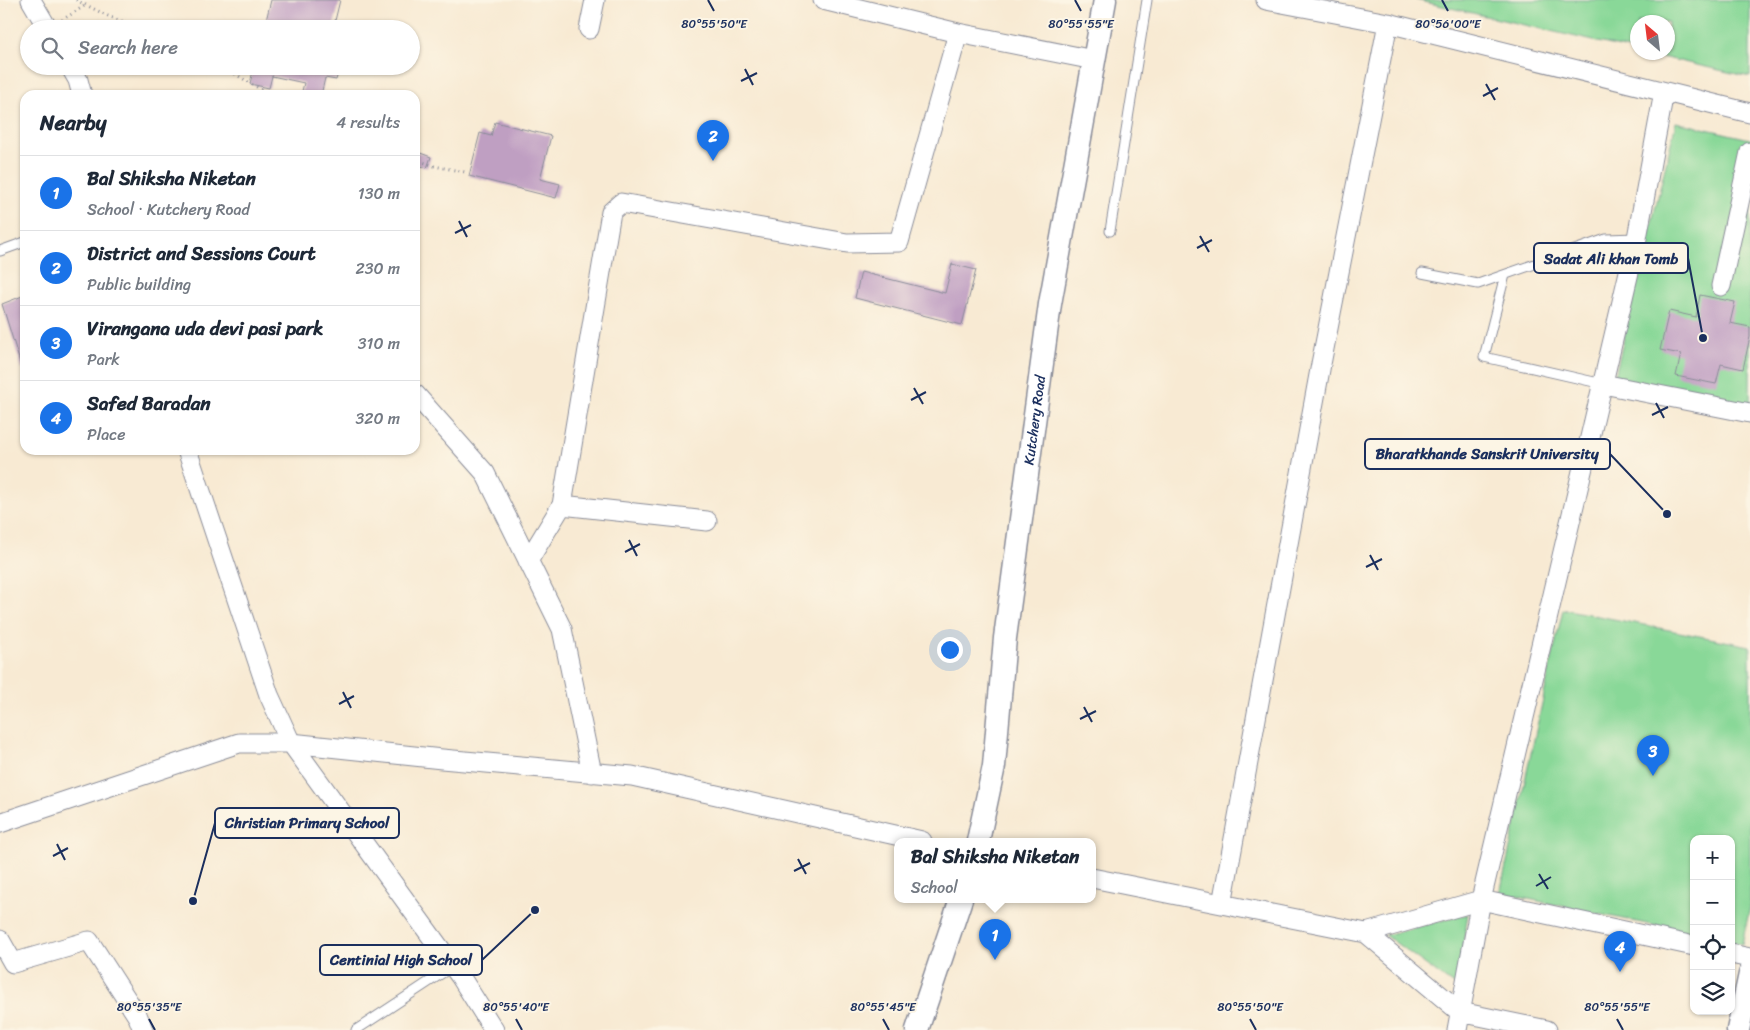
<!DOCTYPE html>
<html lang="en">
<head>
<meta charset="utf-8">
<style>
	body { margin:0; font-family:Sriracha,sans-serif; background:#f2f2f3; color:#1f2937 }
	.controls { position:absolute; right:15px; bottom:15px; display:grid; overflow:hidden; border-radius:10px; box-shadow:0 1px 4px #0004 }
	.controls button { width:45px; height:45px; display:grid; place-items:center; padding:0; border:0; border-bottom:1px solid #e0e1e3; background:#fff; color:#1f2937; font:25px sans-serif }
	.compass { position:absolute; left:1630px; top:15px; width:45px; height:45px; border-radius:50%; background:#fff; box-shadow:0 1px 4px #0004; rotate:332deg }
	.you { position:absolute; left:949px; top:649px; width:18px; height:18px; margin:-12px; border:4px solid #fff; border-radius:50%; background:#1a73e8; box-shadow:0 0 0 8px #1a73e833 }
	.badge { display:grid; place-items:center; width:32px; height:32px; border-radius:50%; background:#1a73e8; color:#fff; font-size:16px; font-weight:700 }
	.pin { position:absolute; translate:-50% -41px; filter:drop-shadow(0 1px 2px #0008) }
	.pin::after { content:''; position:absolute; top:26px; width:18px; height:15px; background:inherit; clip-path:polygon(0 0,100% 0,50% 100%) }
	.popup { position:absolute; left:894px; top:838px; width:202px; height:65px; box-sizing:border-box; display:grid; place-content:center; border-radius:10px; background:#fff; filter:drop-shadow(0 1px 4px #0005); font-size:16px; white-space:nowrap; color:#747a83 }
	.popup b { font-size:19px; color:#1f2937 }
	.popup::after { content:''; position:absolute; left:50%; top:100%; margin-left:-10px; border:10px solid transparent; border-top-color:#fff }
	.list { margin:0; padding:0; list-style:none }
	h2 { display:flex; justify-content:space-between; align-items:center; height:65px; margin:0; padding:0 20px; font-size:21px }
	h2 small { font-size:16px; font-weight:400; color:#747a83 }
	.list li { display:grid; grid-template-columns:32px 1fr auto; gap:15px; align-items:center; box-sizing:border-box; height:75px; padding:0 20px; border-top:1px solid #e0e1e3 }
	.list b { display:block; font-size:19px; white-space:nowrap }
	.list p { margin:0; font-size:16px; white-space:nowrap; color:#747a83 }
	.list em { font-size:16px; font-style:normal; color:#747a83 }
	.icon { flex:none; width:28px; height:28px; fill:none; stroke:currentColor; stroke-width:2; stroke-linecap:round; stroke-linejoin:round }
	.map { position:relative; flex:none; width:1750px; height:1030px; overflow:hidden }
	.search { position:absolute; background:#fff; box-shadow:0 1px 4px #0004; left:20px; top:20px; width:400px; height:55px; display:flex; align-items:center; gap:12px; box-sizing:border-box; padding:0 18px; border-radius:28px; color:#747a83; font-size:19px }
	.panel { position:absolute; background:#fff; box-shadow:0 1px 4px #0004; left:20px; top:90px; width:400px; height:365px; border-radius:15px }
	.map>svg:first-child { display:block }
	.green { fill:#89d898; stroke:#52847b }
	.building { fill:#bf9fc2 }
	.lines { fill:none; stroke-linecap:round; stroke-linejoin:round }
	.service-casing { stroke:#8a8c98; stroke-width:11 }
	.minor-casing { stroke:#8a8c98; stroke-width:21 }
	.tertiary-casing { stroke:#8a8c98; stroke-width:25 }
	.path { stroke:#8a8c98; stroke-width:3; stroke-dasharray:1 4; stroke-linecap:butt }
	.service { stroke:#fff; stroke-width:9 }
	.minor { stroke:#fff; stroke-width:19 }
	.tertiary { stroke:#fff; stroke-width:22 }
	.ticks { fill:none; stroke:#1b2f5e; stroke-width:2 }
	.labels { text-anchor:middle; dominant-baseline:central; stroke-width:4; stroke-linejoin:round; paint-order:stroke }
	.street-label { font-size:14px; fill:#1b2f5e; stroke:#fcf5e5 }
	.ticks-label { font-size:12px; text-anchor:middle; fill:#1b2f5e; stroke:#fcf5e5; stroke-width:4; stroke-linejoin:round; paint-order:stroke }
	.leader { fill:none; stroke:#1b2f5e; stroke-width:2 }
	.callout-dot { fill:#1b2f5e; stroke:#fcf5e5; stroke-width:2 }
	.callout { fill:#fcf5e5; stroke:#1b2f5e; stroke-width:2 }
	.callout-label { font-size:15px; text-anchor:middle; font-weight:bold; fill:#1b2f5e }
</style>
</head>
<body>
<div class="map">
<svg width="1750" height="1030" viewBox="0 0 1750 1030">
	<rect width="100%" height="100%" fill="#fcf5e5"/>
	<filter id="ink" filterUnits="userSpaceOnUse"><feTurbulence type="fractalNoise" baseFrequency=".02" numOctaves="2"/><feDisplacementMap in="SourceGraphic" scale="10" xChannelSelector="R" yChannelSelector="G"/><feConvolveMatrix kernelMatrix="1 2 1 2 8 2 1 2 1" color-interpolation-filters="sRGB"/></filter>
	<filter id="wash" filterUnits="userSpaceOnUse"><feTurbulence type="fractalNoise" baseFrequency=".0096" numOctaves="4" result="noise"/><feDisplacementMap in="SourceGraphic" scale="20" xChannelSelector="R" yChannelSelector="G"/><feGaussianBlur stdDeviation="1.12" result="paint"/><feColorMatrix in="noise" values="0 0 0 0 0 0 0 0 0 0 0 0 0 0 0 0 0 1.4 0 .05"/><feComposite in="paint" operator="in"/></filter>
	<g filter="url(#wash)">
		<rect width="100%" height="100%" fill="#f8ead3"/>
		<path class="green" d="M1416,0h334v77l-106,-24 24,-1v-30h-30l-1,29z
			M1676,122l74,17v279l-137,-34z
			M1563,609l187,37v261l-8,37 -11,-2v-103h-37v95l-194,-41z
			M1468,914l-12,73 -71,-52z"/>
		<g id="blocks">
			<path class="building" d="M271,0h69l-7,29h-69z
				M254,66h86l-4,14 -11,-2 -4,17h-20l3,-12 -32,-7 -3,12 -19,-4z
				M495,122l56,14 -11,43 20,5 -4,14 -87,-22 11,-43 11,3z
				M415,151l16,6 -4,11 -12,-4z
				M952,264l24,6 -14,55 -107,-27 6,-26 84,21z
				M25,295v74h-3l-20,-65z
				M1700,295l35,7 -5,21 20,4v10l-7,32 -22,-5 -5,20 -40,-8 5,-22 -21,-4 9,-39 27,6z"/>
		</g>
	</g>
	<g filter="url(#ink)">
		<use href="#blocks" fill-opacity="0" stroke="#8a8c98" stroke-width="1"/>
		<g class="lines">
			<g class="service-casing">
				<path id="service" d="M1110,231l37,-231
					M0,251l25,-9
					M1422,273l56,11 128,-45 31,-1
					M1505,275l-21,82 119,27
					M356,1030l97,-64"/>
			</g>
			<g class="minor-casing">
				<path id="minor" d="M31,0l17,29
					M823,0l135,33 136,27
					M1266,0l122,23 362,90
					M589,29l6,-29
					M70,66l8,14 4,15
					M1721,286l29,-134
					M1603,384l147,29
					M415,394l70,79 77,156 30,144
					M187,450l82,245 22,48 169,233 34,54
					M562,505l145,16
					M528,561l34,-56 49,-293 10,-9 226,40 52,-1 59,-209
					M0,823l239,-80h52l151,16 190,17 290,65
					M1092,878l274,55 115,-33 213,46
					M1222,904l99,-540 67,-341
					M1366,933l94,79 87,18
					M0,940l13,23 76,-22 49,76 5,13
					M1731,954l19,4
					M1457,1030l24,-130 156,-662 27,-146"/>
			</g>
			<g class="tertiary-casing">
				<g id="tertiary">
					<path id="s1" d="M978,841l16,-75 11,-128 45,-334 55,-304"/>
					<path d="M917,1030l44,-131"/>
					<path d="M1738,1030l12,-56"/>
				</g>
			</g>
			<path class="path" d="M76,0l32,16 35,13
				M62,20l24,-15
				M222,66l48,29
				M415,159l19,7 31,6"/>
			<use href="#service" class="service"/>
			<use href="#minor" class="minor"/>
			<use href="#tertiary" class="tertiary"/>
		</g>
	</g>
	<path class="ticks" d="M708,0l6,11M1075,0l6,11M1442,0l6,11M745,69l8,16M741,81l16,-8M1486,84l9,16M1483,96l15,-8M459,221l8,16M455,233l16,-8M1200,236l9,16M1197,248l15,-8M914,388l9,16M911,400l15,-8M1656,403l8,15M1652,415l16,-8M629,540l8,16M625,552l15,-8M1370,555l8,15M1366,567l16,-8M343,692l8,16M339,704l15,-8M1084,707l8,15M1080,719l16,-8M57,844l8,16M53,856l15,-8M798,859l8,15M794,871l16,-8M1539,874l9,15M1536,886l15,-9M149,1019l6,11M516,1019l6,11M883,1019l6,11M1250,1019l6,11M1617,1019l6,11"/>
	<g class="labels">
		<g class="street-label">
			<text stroke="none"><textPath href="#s1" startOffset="425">Kutchery Road</textPath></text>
		</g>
	</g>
	<g class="ticks-label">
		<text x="714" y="28">80°55'50"E</text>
		<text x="1081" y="28">80°55'55"E</text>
		<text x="1448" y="28">80°56'00"E</text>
		<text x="149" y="1011">80°55'35"E</text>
		<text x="516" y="1011">80°55'40"E</text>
		<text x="883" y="1011">80°55'45"E</text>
		<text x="1250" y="1011">80°55'50"E</text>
		<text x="1617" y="1011">80°55'55"E</text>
	</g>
	<path class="leader" d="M1703 338L1688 258M1667 514L1610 454M193 901L215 823M535 910L482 960"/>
	<g class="callout-dot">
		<circle cx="1703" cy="338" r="5"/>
		<circle cx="1667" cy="514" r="5"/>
		<circle cx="193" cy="901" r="5"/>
		<circle cx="535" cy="910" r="5"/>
	</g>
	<g class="callout">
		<rect x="1534" y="243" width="154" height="30" rx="5"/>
		<rect x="1365" y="439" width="245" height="30" rx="5"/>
		<rect x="215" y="808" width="184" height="30" rx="5"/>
		<rect x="320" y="945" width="162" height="30" rx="5"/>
	</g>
	<g class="callout-label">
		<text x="1611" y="264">Sadat Ali khan Tomb</text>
		<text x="1487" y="459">Bharatkhande Sanskrit University</text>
		<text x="307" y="828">Christian Primary School</text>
		<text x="401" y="965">Centinial High School</text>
	</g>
</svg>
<div class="controls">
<button>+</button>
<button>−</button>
<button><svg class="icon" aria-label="locate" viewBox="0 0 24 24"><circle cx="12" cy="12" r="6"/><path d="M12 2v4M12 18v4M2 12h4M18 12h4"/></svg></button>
<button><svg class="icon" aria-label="layers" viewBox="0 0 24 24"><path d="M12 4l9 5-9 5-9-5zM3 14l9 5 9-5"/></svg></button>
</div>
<svg class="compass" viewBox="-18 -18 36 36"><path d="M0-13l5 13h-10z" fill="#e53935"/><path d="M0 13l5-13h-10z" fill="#747a83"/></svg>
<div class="you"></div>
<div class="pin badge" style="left:995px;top:960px">1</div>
<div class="popup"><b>Bal Shiksha Niketan</b>School</div>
<div class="pin badge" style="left:713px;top:161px">2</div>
<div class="pin badge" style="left:1653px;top:776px">3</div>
<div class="pin badge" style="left:1620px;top:972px">4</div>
<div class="search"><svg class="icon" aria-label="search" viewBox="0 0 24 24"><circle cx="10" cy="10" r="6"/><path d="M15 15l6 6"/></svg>Search here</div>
<section class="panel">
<h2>Nearby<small>4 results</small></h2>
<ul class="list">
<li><span class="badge">1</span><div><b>Bal Shiksha Niketan</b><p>School · Kutchery Road</p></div><em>130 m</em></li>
<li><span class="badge">2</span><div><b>District and Sessions Court</b><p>Public building</p></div><em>230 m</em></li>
<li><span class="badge">3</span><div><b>Virangana uda devi pasi park</b><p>Park</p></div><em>310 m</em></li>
<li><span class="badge">4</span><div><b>Safed Baradan</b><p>Place</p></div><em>320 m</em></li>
</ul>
</section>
</div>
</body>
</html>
